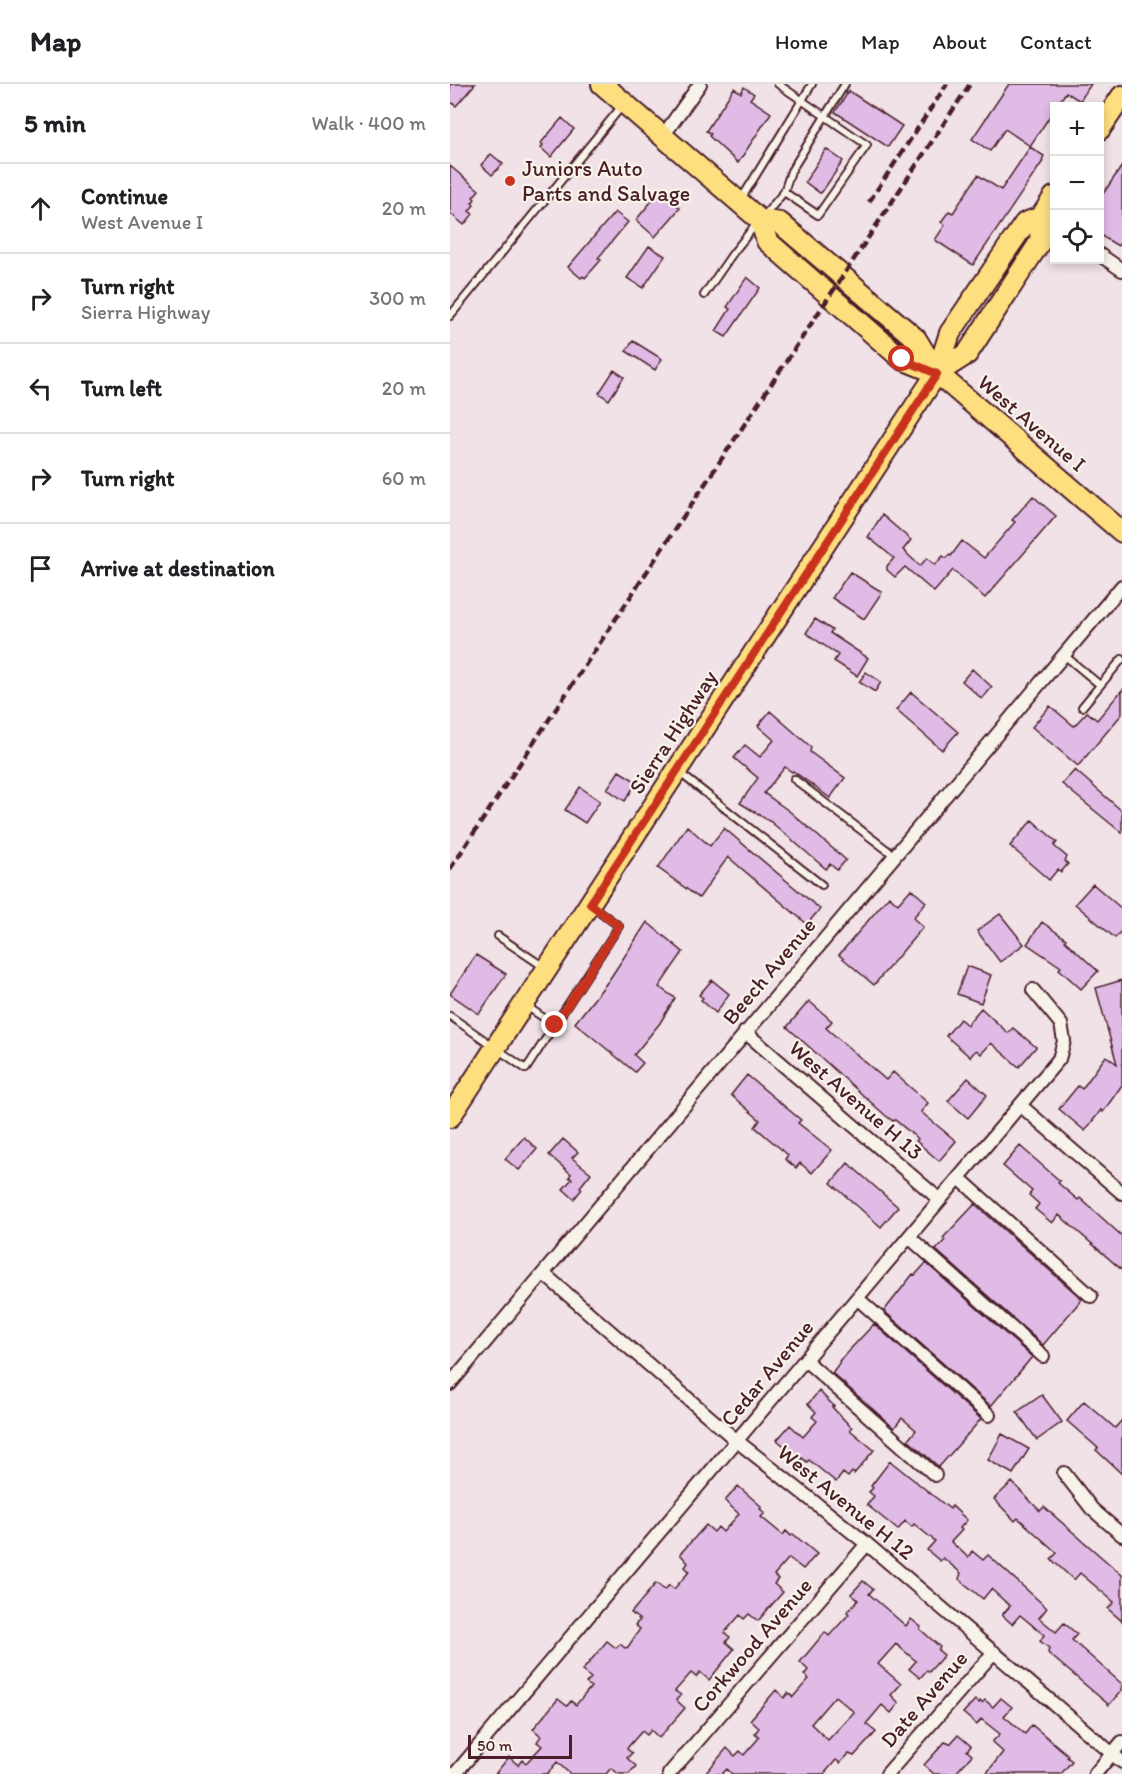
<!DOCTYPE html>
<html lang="en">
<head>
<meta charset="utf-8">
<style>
	body { margin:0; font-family:Itim,sans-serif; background:#f2f2f2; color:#202124 }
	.controls { position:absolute; right:18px; top:18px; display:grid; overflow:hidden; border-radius:0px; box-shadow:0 3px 9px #0003 }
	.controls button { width:54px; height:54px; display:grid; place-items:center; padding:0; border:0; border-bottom:2px solid #e0e0e0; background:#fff; color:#202124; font:30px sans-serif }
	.scale { position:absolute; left:18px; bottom:15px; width:104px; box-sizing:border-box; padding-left:6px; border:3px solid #4a1f2b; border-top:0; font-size:16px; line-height:21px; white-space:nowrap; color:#4a1f2b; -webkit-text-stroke:4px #f7f3e8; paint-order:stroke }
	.stop { position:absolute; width:18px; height:18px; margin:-14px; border:4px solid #c8321e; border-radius:50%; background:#fff }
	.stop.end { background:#c8321e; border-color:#fff; box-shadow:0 2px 6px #0008 }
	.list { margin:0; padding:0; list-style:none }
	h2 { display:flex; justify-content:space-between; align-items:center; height:78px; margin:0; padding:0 24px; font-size:26px }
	h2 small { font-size:20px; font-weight:400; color:#757577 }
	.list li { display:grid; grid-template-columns:39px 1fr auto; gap:18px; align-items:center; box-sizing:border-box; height:90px; padding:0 24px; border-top:2px solid #e0e0e0 }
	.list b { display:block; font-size:22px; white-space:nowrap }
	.list p { margin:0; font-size:20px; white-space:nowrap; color:#757577 }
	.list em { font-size:20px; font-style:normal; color:#757577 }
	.icon { flex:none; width:33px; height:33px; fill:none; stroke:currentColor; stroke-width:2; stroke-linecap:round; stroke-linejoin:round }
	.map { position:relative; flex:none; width:672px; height:1690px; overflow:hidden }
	header { display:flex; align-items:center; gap:36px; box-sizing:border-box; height:84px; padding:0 30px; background:#fff; border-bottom:2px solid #e0e0e0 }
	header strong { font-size:28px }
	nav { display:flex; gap:33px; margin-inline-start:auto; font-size:21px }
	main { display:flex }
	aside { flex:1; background:#fff }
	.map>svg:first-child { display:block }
	.building { fill:#e0bbe6; stroke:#4a1f2b; stroke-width:1.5; fill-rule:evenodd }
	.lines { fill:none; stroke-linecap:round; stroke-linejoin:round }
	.lane-casing { stroke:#4a1f2b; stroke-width:10 }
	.street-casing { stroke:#4a1f2b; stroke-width:16 }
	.primary-casing { stroke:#4a1f2b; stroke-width:24 }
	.lane { stroke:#f7f3e8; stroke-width:6 }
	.street { stroke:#f7f3e8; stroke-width:12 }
	.primary { stroke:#fedf80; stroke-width:20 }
	.rail { stroke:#4a1f2b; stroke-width:4.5; stroke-dasharray:9 4.5; stroke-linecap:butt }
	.route { stroke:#c8321e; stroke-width:8 }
	.poi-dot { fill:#c8321e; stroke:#f7f3e8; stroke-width:2 }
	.labels { text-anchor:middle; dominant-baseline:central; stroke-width:4.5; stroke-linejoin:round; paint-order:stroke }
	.poi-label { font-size:22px; fill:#4a1f2b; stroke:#f7f3e8; text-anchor:start }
	.street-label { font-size:22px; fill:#4a1f2b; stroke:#f7f3e8 }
</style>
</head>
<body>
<header>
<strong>Map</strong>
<nav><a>Home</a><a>Map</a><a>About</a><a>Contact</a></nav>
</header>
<main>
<aside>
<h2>5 min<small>Walk · 400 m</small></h2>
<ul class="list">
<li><svg class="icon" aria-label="ahead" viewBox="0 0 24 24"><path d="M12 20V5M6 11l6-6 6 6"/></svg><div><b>Continue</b><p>West Avenue I</p></div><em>20 m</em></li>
<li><svg class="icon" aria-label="right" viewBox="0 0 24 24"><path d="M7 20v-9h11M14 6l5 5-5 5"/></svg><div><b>Turn right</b><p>Sierra Highway</p></div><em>300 m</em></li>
<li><svg class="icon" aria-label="left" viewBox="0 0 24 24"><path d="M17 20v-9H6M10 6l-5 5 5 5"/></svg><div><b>Turn left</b></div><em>20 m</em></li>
<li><svg class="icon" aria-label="right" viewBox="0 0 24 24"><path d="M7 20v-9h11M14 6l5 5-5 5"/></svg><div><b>Turn right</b></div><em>60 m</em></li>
<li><svg class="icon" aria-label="arrive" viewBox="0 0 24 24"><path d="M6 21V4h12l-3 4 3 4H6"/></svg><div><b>Arrive at destination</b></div></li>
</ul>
</aside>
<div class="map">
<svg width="672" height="1690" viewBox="0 0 672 1690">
	<rect width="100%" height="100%" fill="#f0e2e7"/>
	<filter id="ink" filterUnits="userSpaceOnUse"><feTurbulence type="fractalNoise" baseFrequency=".0167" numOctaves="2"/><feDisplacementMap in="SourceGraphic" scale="12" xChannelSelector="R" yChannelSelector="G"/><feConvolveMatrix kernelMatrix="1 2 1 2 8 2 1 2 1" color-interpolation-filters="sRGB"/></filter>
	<g filter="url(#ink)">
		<path class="building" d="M0,0h25l-19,22 -6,-5z
			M559,0h82l-11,17 -14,-9 -36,54 -25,-17 -15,22 -18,-12z
			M294,3l10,7 -4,5 21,14 -33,50 -29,-27 2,-2 -5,-3 28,-43 7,5z
			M399,7l53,35 -14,21 -53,-35z
			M112,34l12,11 -23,28 -10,-9 2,-3 -2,-2z
			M580,63l14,9 -2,4 1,1 -70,104 -38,-25 10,-15 -4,-3 8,-11 4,2 25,-38 23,15z
			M376,65l17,12 -21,31 -2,1 -15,-11z
			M41,70l12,10 -11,11 -11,-10z
			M0,82l29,24 -6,7 2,2 -3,4 2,2 -5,6 4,3 -9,11 -14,-12z
			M672,82v74l-4,6 -18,-11v-37z
			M210,107l20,17 -25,29 -19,-17z
			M165,128l13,10 -30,36 3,2 -7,8 -9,10 -2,-2 -2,2 -13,-11z
			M199,162l16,10 -22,32 -16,-10z
			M297,193l13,11 -34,49 -10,-6 14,-22 -3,-2z
			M183,257l29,18 -7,11 -29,-19z
			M164,286l10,7 -15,23 -10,-7z
			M583,412l23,20 -71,82 -32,-28 -19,22 -29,-25 -10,10 -8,-7v-4l7,-8 -26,-21 14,-22 29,25 -8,10 17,16 7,-8 8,7 8,-9 3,2 3,-3 2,1 11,-15 22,17 31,-36 -3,-2z
			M400,488l32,20 -18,27 -32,-21z
			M365,535l17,11 -2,3 38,25 -11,18 -23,-15 4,-6 -32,-22z
			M522,585l20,18 -10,12 -20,-18z
			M416,588l15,10 -6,10 -16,-10z
			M672,606v24l-44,52 -46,-39 18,-21 24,20 13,-14 10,8z
			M461,608l47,40 -16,18 -46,-40z
			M320,627l41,36 -1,5 35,26 -15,20 -37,-27 -1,1 -7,-5 -21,26 25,18 57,49 -9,10 -7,-6 -4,5 -55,-47 -31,-19 18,-25 -24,-20 11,-13 15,12 14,-17 -16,-14z
			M625,686l47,41v22l-60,-49z
			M169,687l18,11 -12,19 -18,-12z
			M130,703l20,14 -15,22 -20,-13z
			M582,736l25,22 -3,4 13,11 -2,4 3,3 -7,8 -3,-3 -9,11 -39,-34z
			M237,742l23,20 14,-18 96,81 -13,15 -79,-67 -29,41 -41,-30z
			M643,800l29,25v21l-7,8 -40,-34z
			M461,805l15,13 -13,16 10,9 -49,58 -35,-30 50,-59 9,8z
			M550,830l24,30 -24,18 -23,-31z
			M197,838l36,30 -24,35 16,11 -15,25 -26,32 9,8 -8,9 -60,-49 34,-43z
			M592,838l24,17 -1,2 33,30 -17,18 -22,-20 2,-2 -34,-23z
			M26,871l30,19 -27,40 -29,-20z
			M517,882l24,9 -10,28 -24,-9z
			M262,896l17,14 -13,19 -15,-13 2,-2 -4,-3z
			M672,896v105l-19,27 -2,-2 -16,21 -26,-22 19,-23 4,3 24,-33 11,8 -21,-76z
			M359,917l23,20 -6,7 60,52 7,-8 35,31 -7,9 35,29 -17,20 -23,-20 2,-2 -23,-19 -2,1 -8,-6 -98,-88z
			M531,924l27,25 5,-5 23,19 -17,20 -28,-24 -10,11 -5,-4 -6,7 -24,-21 14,-17 8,7 2,-5z
			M297,991l54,45 -3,3 34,27 -20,23 -12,-10 -4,5 -11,-9 3,-4 -33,-28 5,-7 -29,-25z
			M518,994l19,17 -19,23 -20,-17z
			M74,1053l13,12 -18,21 -14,-11z
			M113,1055l15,13 -6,6 19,15 -11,14 2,2 -8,10 -11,-10 9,-10 -3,-2 2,-3 -22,-19z
			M570,1062l40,35 -2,2 20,17 2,-2 42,38v34l-63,-55 -7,8 -17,-14 4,-5 -10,-9 3,-4 -29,-25z
			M398,1079l50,44 -17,20 -50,-44z
			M525,1120l107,95 -39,46 -107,-95 9,-10 -2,-2z
			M476,1179l106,94 -41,49 -107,-95 29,-37 2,1z
			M424,1240l107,95 -42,48 -31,-27 8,-10 -14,-12 -8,10 -62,-55 8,-11 -1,-1z
			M369,1307l15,15 -2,1 20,21 -2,2 24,20 -20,24 -2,-2 -4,5 -5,-4 -7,9 -27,-22 -2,2 -5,-4 -1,2 -24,-20 13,-15 13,12 14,-16 -5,-4 4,-5 -8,-8z
			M592,1311l20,27 -25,18 -20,-28z
			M634,1317l31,27 7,-8v54l-26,-24 2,-2 -31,-27z
			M552,1350l27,15 -16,25 -25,-14z
			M440,1377l60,48 2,-3 15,14 -7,8 2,2 -11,12 17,15 4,-6 11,9 5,-5 59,53 -8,10 17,14 8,-9 13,11 -5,6 50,44v6l-13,15 -61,-52 1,-5 -9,-7 4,-6 -24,-20 -8,9 -10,-9 8,-9 -19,-17 -8,10 -24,-20 2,-6 -18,-15 -3,3 -13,-11 8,-9 -21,-17 -2,3 -7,-6 -7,9 -31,-25 7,-9 -5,-4 4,-4 -2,-2z
			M562,1398l28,29 4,-4 78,68v46l-14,-12 6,-7 -34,-29 -6,7 -23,-21 6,-6 -39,-35 -3,3 -21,-22z
			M288,1402l24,21 -2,2 5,4 -4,4 22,18 3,-4 5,5 2,-2 24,20 -14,15 -14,-11 -15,17 4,4 -4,5 9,8 -14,16 -11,13 -9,-7 -5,5 -4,-4 -14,16 -1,2 5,4 -4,5 8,7 -25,31 -9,-8 -4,5 -5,-4 -16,18 6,4 -5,5 9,8 -26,30 -8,-8 -4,5 -5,-4 -14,16 -1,2 5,4 -5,5 9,8 -7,8h-10l-8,-6 -5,6h-36l-13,-12 -10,12h-52l14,-17 9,8 4,-5 4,3 16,-17 -5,-4 4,-6 -8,-7 25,-30 9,7 4,-5 5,4 15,-18 -5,-4 5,-5 -9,-7 25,-30 9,7 4,-4 5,4 3,-1 12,-18 -5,-4 5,-5 -9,-7 25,-30 9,7 4,-5 5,4 14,-16 1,-2 -4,-4 3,-4 -8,-9 26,-29 8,7 4,-5 5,5 16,-18 -14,-13z
			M413,1497l10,8 -4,5 37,32 5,-7 10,8 -1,2 20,18 -2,3 6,5 -15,17 -2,-2 -7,8 -11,-9 7,-8 -20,-17 -18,20 23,20 -10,11 8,8 -8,10 -9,-8 -16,19 10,8 -22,24 -5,-2 -9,9 -4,-3 -12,14h-92l-5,-5 -5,5h-17l22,-26 8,8 5,-5 4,4 14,-16 1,-2 -4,-4 4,-5 -9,-8 26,-30 8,8 4,-5 5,4 14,-16 2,-2 -5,-4 4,-5 -8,-8 25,-30 4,4 20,-22 -2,-2 11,-12 -7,-6zM385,1612l19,16 -26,28 -17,-16z
			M551,1614l11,9 -8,9 21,18 7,-9 36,30 -1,2 5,4 -11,13h-75l17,-22 -11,-10 8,-8 -19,-15 -4,6 -14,-12 12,-13 4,3 1,-2 2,2 3,-3 8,7z
			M508,1651l13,11 -4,5 5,4 -17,19h-21l-10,-9 21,-23 5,2z"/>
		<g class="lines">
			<g class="lane-casing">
				<path id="lane" d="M328,0l89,61 -49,70 -34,-23
					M290,117l72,-117
					M314,132l20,-24 7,-21 54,-87
					M254,211l29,-42 24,-30
					M0,232l172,-210
					M614,571l36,30
					M632,623l40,-48
					M230,689l142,112
					M344,695l101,77
					M48,852l46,31
					M75,921l29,20
					M0,932l76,53 93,-143 -27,-20"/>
			</g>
			<g class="street-casing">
				<path id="street" d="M213,52l37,-52
					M650,171l22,15
					M295,948l195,168
					M570,1021l102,88
					M509,1094l132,118
					M459,1153l134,119
					M94,1190l193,167 130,103 255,218
					M407,1214l132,117
					M355,1276l130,115
					M0,1300l672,-798
					M614,1389l28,36 30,26
					M5,1690l604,-715 5,-18 -3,-17 -28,-34
					M219,1690l198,-230
					M437,1690l107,-122
					M645,1690l27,-32"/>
			</g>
			<g class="primary-casing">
				<path id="primary" d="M152,0l158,136 7,21 135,118 35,14 185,159
					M650,45l22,-33
					M310,136l20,3 136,116 21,34
					M487,289l30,-19 4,-6 69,-106 1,-25 13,-20
					M0,1033l487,-744 13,-40 75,-110 16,-6"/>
			</g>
			<use href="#lane" class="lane"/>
			<use href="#street" class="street"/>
			<use href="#primary" class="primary"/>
			<path class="rail" d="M419,118l78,-118
				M0,785l520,-785"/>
		</g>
	</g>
	<g class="lines" filter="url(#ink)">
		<path class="route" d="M105,941l64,-99 -29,-22 347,-530 -35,-15"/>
	</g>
	<circle class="poi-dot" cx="60" cy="97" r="6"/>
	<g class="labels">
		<g class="poi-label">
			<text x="72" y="84">Juniors Auto<tspan x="72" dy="25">Parts and Salvage</tspan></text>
		</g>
		<g class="street-label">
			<text transform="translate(582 339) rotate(41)">West Avenue I</text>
			<text transform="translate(223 648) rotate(-57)">Sierra Highway</text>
			<text transform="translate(319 887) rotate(-50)">Beech Avenue</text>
			<text transform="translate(406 1016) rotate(41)">West Avenue H 13</text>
			<text transform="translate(317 1289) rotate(-50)">Cedar Avenue</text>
			<text transform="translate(396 1418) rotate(39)">West Avenue H 12</text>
			<text transform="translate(302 1561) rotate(-49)">Corkwood Avenue</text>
			<text transform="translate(474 1615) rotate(-49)">Date Avenue</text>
		</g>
	</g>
</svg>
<div class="controls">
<button>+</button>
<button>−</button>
<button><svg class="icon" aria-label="locate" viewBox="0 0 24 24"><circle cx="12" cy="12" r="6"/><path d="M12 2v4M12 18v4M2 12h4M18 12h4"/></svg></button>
</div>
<div class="scale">50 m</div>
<div class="stop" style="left:452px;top:275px"></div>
<div class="stop end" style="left:105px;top:941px"></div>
</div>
</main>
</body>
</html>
